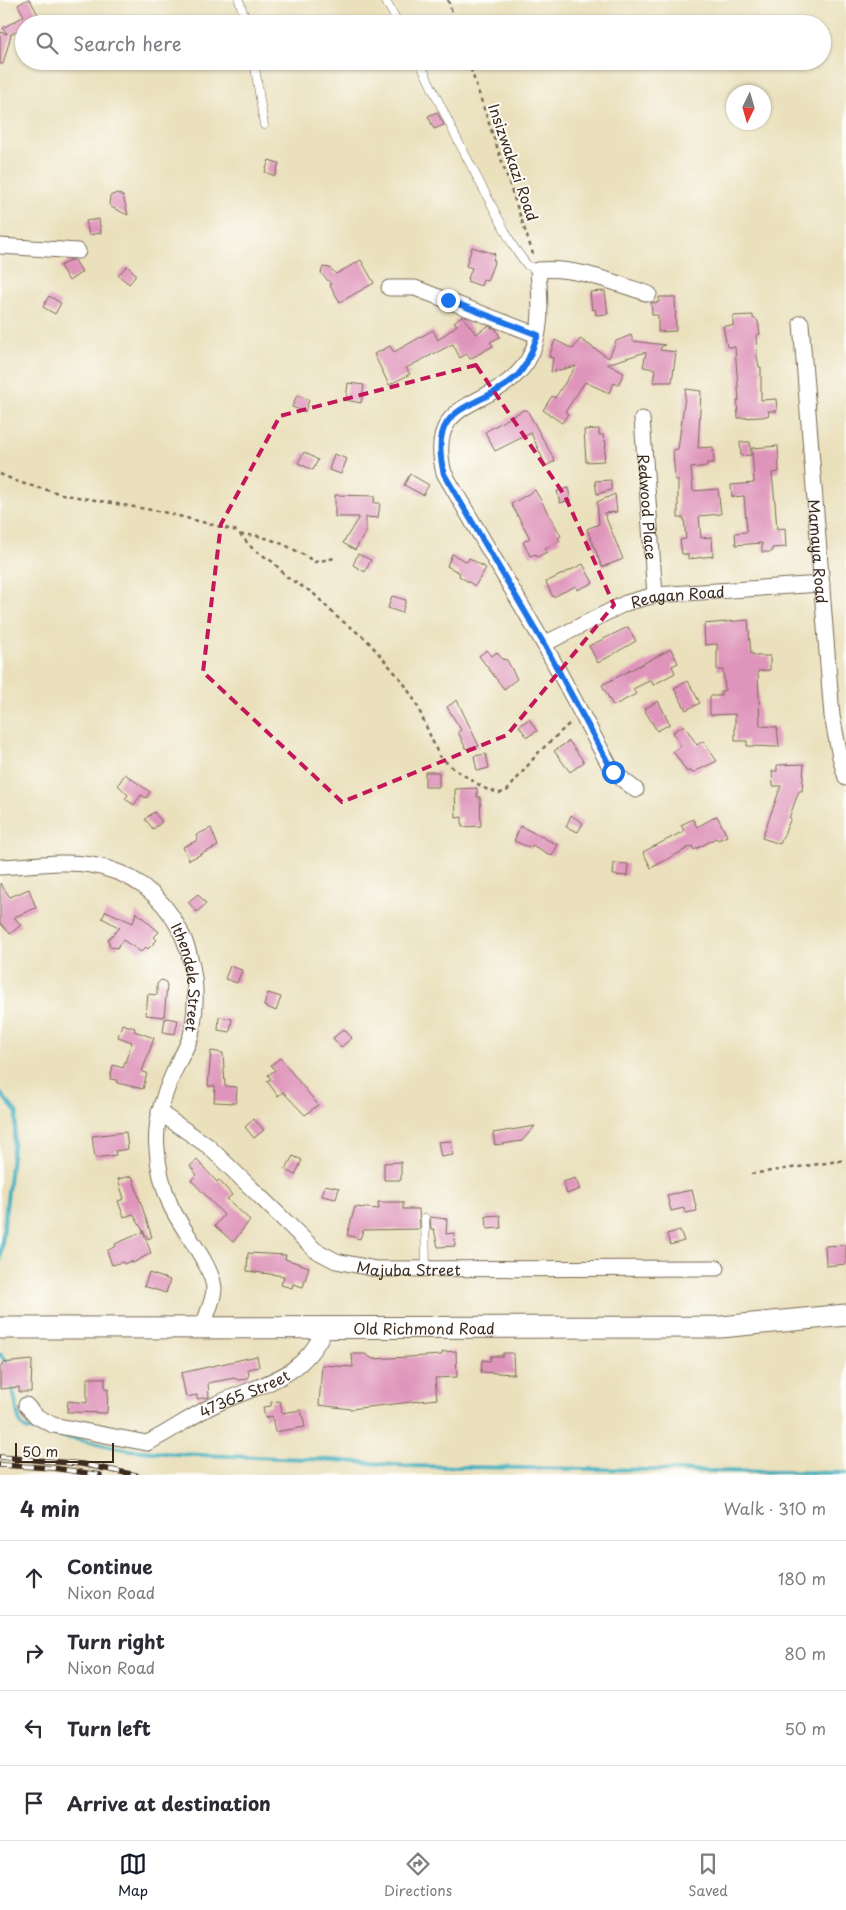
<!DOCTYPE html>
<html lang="en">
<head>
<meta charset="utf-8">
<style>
	body { margin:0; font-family:"Playpen Sans",sans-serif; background:#f7f7f7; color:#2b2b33 }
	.compass { position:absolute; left:726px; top:85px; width:45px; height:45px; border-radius:50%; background:#fff; box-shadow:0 1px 4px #0004; rotate:185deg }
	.scale { position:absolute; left:15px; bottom:12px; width:99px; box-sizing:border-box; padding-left:5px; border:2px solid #3b2a1e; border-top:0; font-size:14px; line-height:18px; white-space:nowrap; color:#3b2a1e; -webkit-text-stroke:4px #fdfcf7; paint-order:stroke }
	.stop { position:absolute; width:15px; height:15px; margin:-11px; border:4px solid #1a73e8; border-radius:50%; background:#fff }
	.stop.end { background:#1a73e8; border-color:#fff; box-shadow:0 1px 5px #0008 }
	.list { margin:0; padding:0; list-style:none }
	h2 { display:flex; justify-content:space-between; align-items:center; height:65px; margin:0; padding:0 20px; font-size:21px }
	h2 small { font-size:16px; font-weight:400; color:#7c7c81 }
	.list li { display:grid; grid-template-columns:32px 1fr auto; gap:15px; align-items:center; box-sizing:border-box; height:75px; padding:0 20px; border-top:1px solid #e1e1e2 }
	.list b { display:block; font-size:19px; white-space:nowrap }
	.list p { margin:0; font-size:16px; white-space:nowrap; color:#7c7c81 }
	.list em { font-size:16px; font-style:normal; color:#7c7c81 }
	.icon { flex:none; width:28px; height:28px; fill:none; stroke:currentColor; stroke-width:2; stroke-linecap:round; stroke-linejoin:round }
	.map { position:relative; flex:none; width:846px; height:1475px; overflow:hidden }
	.search { position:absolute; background:#fff; box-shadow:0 1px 4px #0004; left:15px; right:15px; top:15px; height:55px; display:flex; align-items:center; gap:12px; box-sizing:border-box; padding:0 18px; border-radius:28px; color:#7c7c81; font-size:19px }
	.sheet { height:365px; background:#fff }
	nav { display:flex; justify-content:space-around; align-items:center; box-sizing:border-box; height:70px; border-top:1px solid #e1e1e2; background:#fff; font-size:14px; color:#7c7c81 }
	nav a { display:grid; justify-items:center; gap:2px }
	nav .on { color:#111827 }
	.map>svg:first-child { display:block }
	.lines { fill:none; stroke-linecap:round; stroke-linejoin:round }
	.stream { stroke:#41afbd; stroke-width:4 }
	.building { fill:#df95bb }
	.lane-casing { stroke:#786a55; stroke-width:9 }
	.street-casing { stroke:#786a55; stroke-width:17 }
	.secondary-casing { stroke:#786a55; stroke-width:23 }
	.path { stroke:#786a55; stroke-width:2.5; stroke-dasharray:4 4; stroke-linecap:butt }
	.lane { stroke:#fff; stroke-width:8 }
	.street { stroke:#fff; stroke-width:15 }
	.secondary { stroke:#fff; stroke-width:21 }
	.rail-casing { stroke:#3b2a1e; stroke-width:5.5 }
	.rail { stroke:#fdfcf7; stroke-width:4; stroke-dasharray:11; stroke-linecap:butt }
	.route { stroke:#1a73e8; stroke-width:6 }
	.marked { fill:none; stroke:#c2185b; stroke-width:4; stroke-dasharray:10 6; stroke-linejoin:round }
	.labels { text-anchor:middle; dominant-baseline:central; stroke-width:4; stroke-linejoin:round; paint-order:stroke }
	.street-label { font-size:15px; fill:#3b2a1e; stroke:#fdfcf7 }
</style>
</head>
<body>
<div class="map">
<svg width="846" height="1475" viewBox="0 0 846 1475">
	<rect width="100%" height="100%" fill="#fdfcf7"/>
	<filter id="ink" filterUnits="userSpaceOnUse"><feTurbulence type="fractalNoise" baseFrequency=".02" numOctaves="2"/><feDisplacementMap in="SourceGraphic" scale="10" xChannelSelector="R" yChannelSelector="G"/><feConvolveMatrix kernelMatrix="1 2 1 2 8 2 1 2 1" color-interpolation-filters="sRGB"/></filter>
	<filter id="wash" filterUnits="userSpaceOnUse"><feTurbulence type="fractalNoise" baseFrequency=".0096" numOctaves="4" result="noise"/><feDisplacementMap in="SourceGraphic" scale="20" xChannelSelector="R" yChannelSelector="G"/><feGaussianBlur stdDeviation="1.12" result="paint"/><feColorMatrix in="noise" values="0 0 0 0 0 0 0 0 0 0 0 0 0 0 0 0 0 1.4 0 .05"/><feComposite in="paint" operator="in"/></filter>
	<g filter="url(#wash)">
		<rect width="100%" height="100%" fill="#eae0bc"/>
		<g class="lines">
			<path class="stream" d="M0,1093l17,20 -17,148
				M0,1354l9,11
				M12,1385l7,35 6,9 105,21 46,4 158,6 72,6 440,7"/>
		</g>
		<g id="blocks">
			<path class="building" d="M26,0h4l10,18 -10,6h-6v3l-14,8h1l-8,29h-3v-32l7,2 -4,-6 21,-12 -6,-11z
				M437,112l7,13 -10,4 -6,-13z
				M269,160l10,3 -4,13 -10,-4z
				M117,193l6,3 5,19 -17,-8 -2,-3 1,-8z
				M99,219l2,14 -12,2 -3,-14z
				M472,247l23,7 -2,6h2l-8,21 -4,-1 -2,6 -14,-5 5,-13 -6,-2z
				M70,260h5l7,12 -13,9 -9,-15z
				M361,260l13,23 -34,19 -10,-16 1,-2 -10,-11 2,-6 7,1 6,6z
				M127,266l8,7v4l-6,7 -11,-9z
				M605,291l3,23 -12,1 -1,-6 -3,1 -2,-18z
				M49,296l12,7 -6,11 -12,-7z
				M659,297h16l1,34 -18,1v-17h-6l-1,-12 8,-1z
				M753,315v3l5,3 2,13 -4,1 1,21 2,11h2v33l15,-1 1,12h-9l1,4 -6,2 -25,1 -1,-17h2l-4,-54h-8l-4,-21h10v-10z
				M462,316l14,18 12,-8 8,3 4,8 -10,5 3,4 -23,13 -3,-5 -7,4 -7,-14 -47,24 4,6 -21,11 -15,-31 16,-8 4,6 39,-22 5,10 19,-15 -3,-3z
				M631,335l2,6 32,4 -4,2 -1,3 16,2 -4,30h-19l2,-13 -12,-2 3,-15 -39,12 17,9 -6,12 -4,-2 -5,10 -24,-11 -20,30 3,2 -6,9 -19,-13 9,-14 3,2 21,-32 -25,6 2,-14 -4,-1 6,-17 18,9 7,-10 29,19 7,-17z
				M348,383l16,2 -3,18 -15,-3z
				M686,389l15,2 -3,57 15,-1 1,16h-7v3l-16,2 2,23 25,-2 3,25 -22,2 2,22 11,-1 1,19 -25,3v-5h-6l-2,-14 6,-1 -2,-21h-6v-38h-3l-2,-30 5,-1z
				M297,395l12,5 -4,12 -13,-5z
				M523,410h4l28,51 -9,5 -15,-33 -36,18 -10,-19z
				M599,429v6h4l1,6h2l-2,20 -18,1 -2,-32z
				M740,442h10l1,13 -10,1z
				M778,446l1,26 -7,1 3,30 2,26 8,-1 1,19 -14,1v4h-10v-9l-26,2 -1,-12 12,-1 -3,-36 -12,1 -1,-12 23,-2 -2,-35z
				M304,452l14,8 -5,10 -15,-7z
				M334,454l13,5 -6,15 -12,-4z
				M410,474l19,11 -6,10 -19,-10z
				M611,480v10l-14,4 -2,-13z
				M568,488l3,12 -11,3 -3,-12z
				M535,490l26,46 -3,2 2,3 -15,8 2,3 -10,5 -1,-3 -6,2 -7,-14 7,-4 -19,-34z
				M615,494l2,18 -13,1 19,46 -21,8 -15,-38 12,-5 -2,-22z
				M335,495l40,1 -1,7h6l-2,15 -12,-1v15l-11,18 -12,-7 16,-26h-24z
				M358,554l13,6 -6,12 -12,-7z
				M452,554l15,8 2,-4 17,10 -11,18 -16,-10 1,-3 -13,-7z
				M583,564l10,19 -16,7 -1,-4 -23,11 -7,-15z
				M392,596l14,4 -4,13 -14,-5z
				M748,620l3,34h3v2h16v14l-12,1 2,55 17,1 2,20 -32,-1v-5h-12v-27l-25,1v-19h11v-5l4,-1 -2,-20h-6v-26l-12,1 -1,-21z
				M628,627l8,14 -38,22 -9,-17z
				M671,649l7,14 -6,3 3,7 -22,12 -2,-5 -18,9 3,5 -23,12 -11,-21z
				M487,650l5,6 5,-4 5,7 5,1 10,19 -13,10 -25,-33z
				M688,681l12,22 -14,7 -12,-22z
				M457,700l22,46 -6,3 -2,-2 -5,2 -8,-17 3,-2 -14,-23z
				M658,701l12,23 -13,7 -13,-22z
				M529,719l8,12 -10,6 -8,-11z
				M684,725l13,20 6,-4 14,20 -25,12 -2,-3 -3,2 -14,-21 8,-5 -8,-14z
				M569,741l15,21 -14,10 -16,-21z
				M486,754l3,14 -12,3 -3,-15z
				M804,764l-2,27h-3l-10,27h2l-11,26 -18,-6 19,-52h-8l-1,-15h5v-6z
				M425,772h14v15h-14z
				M125,774l25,18 -4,6 -5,-3 -7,10 -9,-6 3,-4 -10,-10z
				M477,788v9h3l1,29 -19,1v-10l-6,1 -1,-29z
				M154,812l8,10 -9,7 -8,-10z
				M571,815l12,8 -5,9 -12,-5z
				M717,816l10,20 -9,4 -2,-2 -22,12 -2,-4 -41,22 -8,-16 41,-21 -3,-6 12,-6 4,8z
				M520,826l38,19 -6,11 -20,-11 -1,3 -17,-7z
				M211,828l7,18 -29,14 -6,-13 15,-7 -2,-5z
				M614,863l14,1 -1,12 -14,-1z
				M0,883l10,14 19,-8 7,19 -22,9 7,8 -11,9 -10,-11z
				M198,894l8,10 -9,8 -9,-10z
				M106,911l27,12 3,-11 23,20 -5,5 3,3 -9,9 -2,-2 -5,5 -18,-12 -6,8 -7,-1 -2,-8 12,-11 -18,-10z
				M230,966l12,4 -5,13 -12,-4z
				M161,980l4,1 2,4 -3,32 -18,-2 2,-21 9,1v-11z
				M268,993l13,4 -5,14 -12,-5z
				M219,1017l13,2 -2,13 -12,-2z
				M165,1018l13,2 -3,14 -12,-2z
				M122,1024l13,4 -1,3 20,7 -12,34 5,1 -4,16 -26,-6v-3l-7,-1 3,-14 10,3 9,-26 -14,-5z
				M344,1029l8,9 -11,9 -8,-9z
				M211,1051l12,2 2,33 12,1 -1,16 -22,-1 1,-16h-7z
				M280,1058l38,47 -13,10 -22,-23 -5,4 -11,-15 4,-2 -3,-4 7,-5 -4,-5z
				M254,1119l10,11 -10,8 -9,-11z
				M535,1126l-13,15 -27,4 -2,-12z
				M126,1132l2,17 -13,2 1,4 -21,3 -3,-22z
				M451,1141l2,14 -12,2 -3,-15z
				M293,1156l9,4 -7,15 -10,-5z
				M197,1160l20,22 2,-2 13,15 -5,4 23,21 -17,22 -18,-16 9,-11 -33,-35 6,-5 -7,-9z
				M401,1162v18h-17v-17z
				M132,1176l20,61 -4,2 -15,-25 -9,3 -6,-16 6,-2 -6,-20z
				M575,1178l5,11 -13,5 -4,-12z
				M325,1185l14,3 -3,11 -14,-3z
				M692,1190l5,21 -12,2 -1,-5 -13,3 -4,-16z
				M378,1202h25v7h16l1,20 -57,1 -3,9 -13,-4 8,-28 24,2z
				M500,1215l1,13 -14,1 -1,-13z
				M430,1217l17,2 -1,15 8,-1 1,13 -17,1 -4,-18h-3z
				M680,1230l4,11 -14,4 -3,-11z
				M143,1232l8,21 -18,10 -2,-2 -7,3 -1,-2 -11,3 -5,-14 9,-5 -1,-2z
				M846,1245v19l-20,2 -1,-20z
				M248,1253l38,2 -1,4 24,8 -6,20 -10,-3 -1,4 -11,-3 3,-9 -37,-5z
				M149,1273l21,7 -4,13 -22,-7z
				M456,1351l1,26 -22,1 2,21 -86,10 -32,-4 3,-40 31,2 -1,-13h13l8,5 69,-4v-3z
				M503,1353h10l1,21 -33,-2 1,-12 8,1 1,-5h12z
				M257,1356l2,11 -11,2 1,6 -3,4 -7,1 -5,-2 -26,5 1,14 -12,2v-4l-11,2 -5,-24z
				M32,1360l-1,32h-12v-5l-19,2v-23h2v-3z
				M87,1378h18v11h3l-1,24 -40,-1 1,-11 19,2z
				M280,1401l2,12 19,-3 4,17 -30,5 -3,-16 -7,2 -2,-11 8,-1v-4z"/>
		</g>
	</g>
	<g filter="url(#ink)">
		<use href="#blocks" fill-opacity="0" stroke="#786a55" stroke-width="1"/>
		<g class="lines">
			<g class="lane-casing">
				<path id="lane" d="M239,0l8,24
					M385,0l14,24
					M254,61l10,64
					M419,61l36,74 58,111 14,19 11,5
					M425,1218l1,51"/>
			</g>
			<g class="street-casing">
				<g id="street">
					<path d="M0,246l78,5"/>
					<path d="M389,288h26l122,47"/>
					<path id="s1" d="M801,323l31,393 8,41 6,21"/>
					<path id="s2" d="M642,419l13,176"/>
					<path id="s3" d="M544,644l82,-41 29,-8 167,-11"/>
					<path d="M636,790l-23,-18 -69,-128 -100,-171c-20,-80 53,-62 84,-113 16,-27 12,-60 10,-90 38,-4 76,13 111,24"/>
					<path id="s4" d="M0,867c29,-1 62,-7 91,-2 82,13 117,95 100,170 -3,9 -8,19 -13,28 -13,28 -24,55 -21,86 1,19 6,38 13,55 10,24 42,60 44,84 0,11 -8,29 -12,40"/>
					<path id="s5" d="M159,1112l49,34 107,104 21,11 40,8 341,-1"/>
					<path id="s6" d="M26,1405l10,11 17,9 94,18c23,-11 44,-27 67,-38 47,-22 87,-24 111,-76"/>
				</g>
			</g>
			<g class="secondary-casing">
				<g id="secondary">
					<path id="s7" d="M0,1328l721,-1 125,-12"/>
				</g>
			</g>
			<path class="path" d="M448,0l8,24
				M468,61l65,193
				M0,474l21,9 45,12 97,17 74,19 16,18 20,13 15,16 25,15 24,24 29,22 37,43 13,21 23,53 15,13 32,20 13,4 7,-1 32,-39 32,-30
				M240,535c26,-2 55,14 75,27l20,-4
				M751,1174l95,-14"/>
			<use href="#lane" class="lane"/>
			<use href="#street" class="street"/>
			<use href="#secondary" class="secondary"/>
			<g class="rail-casing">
				<path id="rail" d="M0,1457l82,7 54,11
					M0,1465l53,3 47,7"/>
			</g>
			<use href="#rail" class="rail"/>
		</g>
	</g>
	<g class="lines" filter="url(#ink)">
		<path class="route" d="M448,300l90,35c-6,14 -10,30 -21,41 -39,36 -91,24 -73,98l100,170 69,128"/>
	</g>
	<path class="marked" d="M476,365l89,131 49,109 -107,130 -165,67 -139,-130 18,-148 59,-108z"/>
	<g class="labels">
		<g class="street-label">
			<text transform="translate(514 162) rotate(71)">Insizwakazi Road</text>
			<text stroke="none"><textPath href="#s2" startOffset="88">Redwood Place</textPath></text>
			<text stroke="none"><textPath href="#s1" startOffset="229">Mamaya Road</textPath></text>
			<text stroke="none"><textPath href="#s3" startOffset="144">Reagan Road</textPath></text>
			<text stroke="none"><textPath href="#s4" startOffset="254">Ithendele Street</textPath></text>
			<text stroke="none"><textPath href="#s5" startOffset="306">Majuba Street</textPath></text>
			<text stroke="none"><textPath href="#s7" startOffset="424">Old Richmond Road</textPath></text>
			<text stroke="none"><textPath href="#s6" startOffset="239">47365 Street</textPath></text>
		</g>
	</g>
</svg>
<svg class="compass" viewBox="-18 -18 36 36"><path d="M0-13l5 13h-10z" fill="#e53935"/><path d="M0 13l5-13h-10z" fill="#7c7c81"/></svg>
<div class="scale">50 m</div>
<div class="stop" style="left:613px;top:772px"></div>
<div class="stop end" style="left:448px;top:300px"></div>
<div class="search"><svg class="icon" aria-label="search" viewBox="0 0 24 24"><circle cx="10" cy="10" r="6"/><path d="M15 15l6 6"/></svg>Search here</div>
</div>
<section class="sheet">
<h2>4 min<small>Walk · 310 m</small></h2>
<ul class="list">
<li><svg class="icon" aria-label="ahead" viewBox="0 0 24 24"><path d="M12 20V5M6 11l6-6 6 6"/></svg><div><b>Continue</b><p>Nixon Road</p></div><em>180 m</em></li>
<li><svg class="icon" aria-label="right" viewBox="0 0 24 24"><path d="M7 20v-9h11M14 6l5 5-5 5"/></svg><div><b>Turn right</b><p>Nixon Road</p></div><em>80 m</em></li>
<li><svg class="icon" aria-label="left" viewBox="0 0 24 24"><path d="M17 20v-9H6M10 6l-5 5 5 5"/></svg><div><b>Turn left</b></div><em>50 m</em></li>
<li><svg class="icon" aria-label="arrive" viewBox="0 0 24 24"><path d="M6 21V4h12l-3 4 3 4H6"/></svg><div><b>Arrive at destination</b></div></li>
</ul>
</section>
<nav>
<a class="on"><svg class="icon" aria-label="map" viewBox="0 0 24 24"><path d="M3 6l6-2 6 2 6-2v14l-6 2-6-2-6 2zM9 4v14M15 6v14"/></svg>Map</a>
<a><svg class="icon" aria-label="directions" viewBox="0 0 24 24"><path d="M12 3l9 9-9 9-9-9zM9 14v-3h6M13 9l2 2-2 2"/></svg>Directions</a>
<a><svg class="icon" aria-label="saved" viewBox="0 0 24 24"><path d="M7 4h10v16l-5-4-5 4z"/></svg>Saved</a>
</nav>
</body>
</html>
